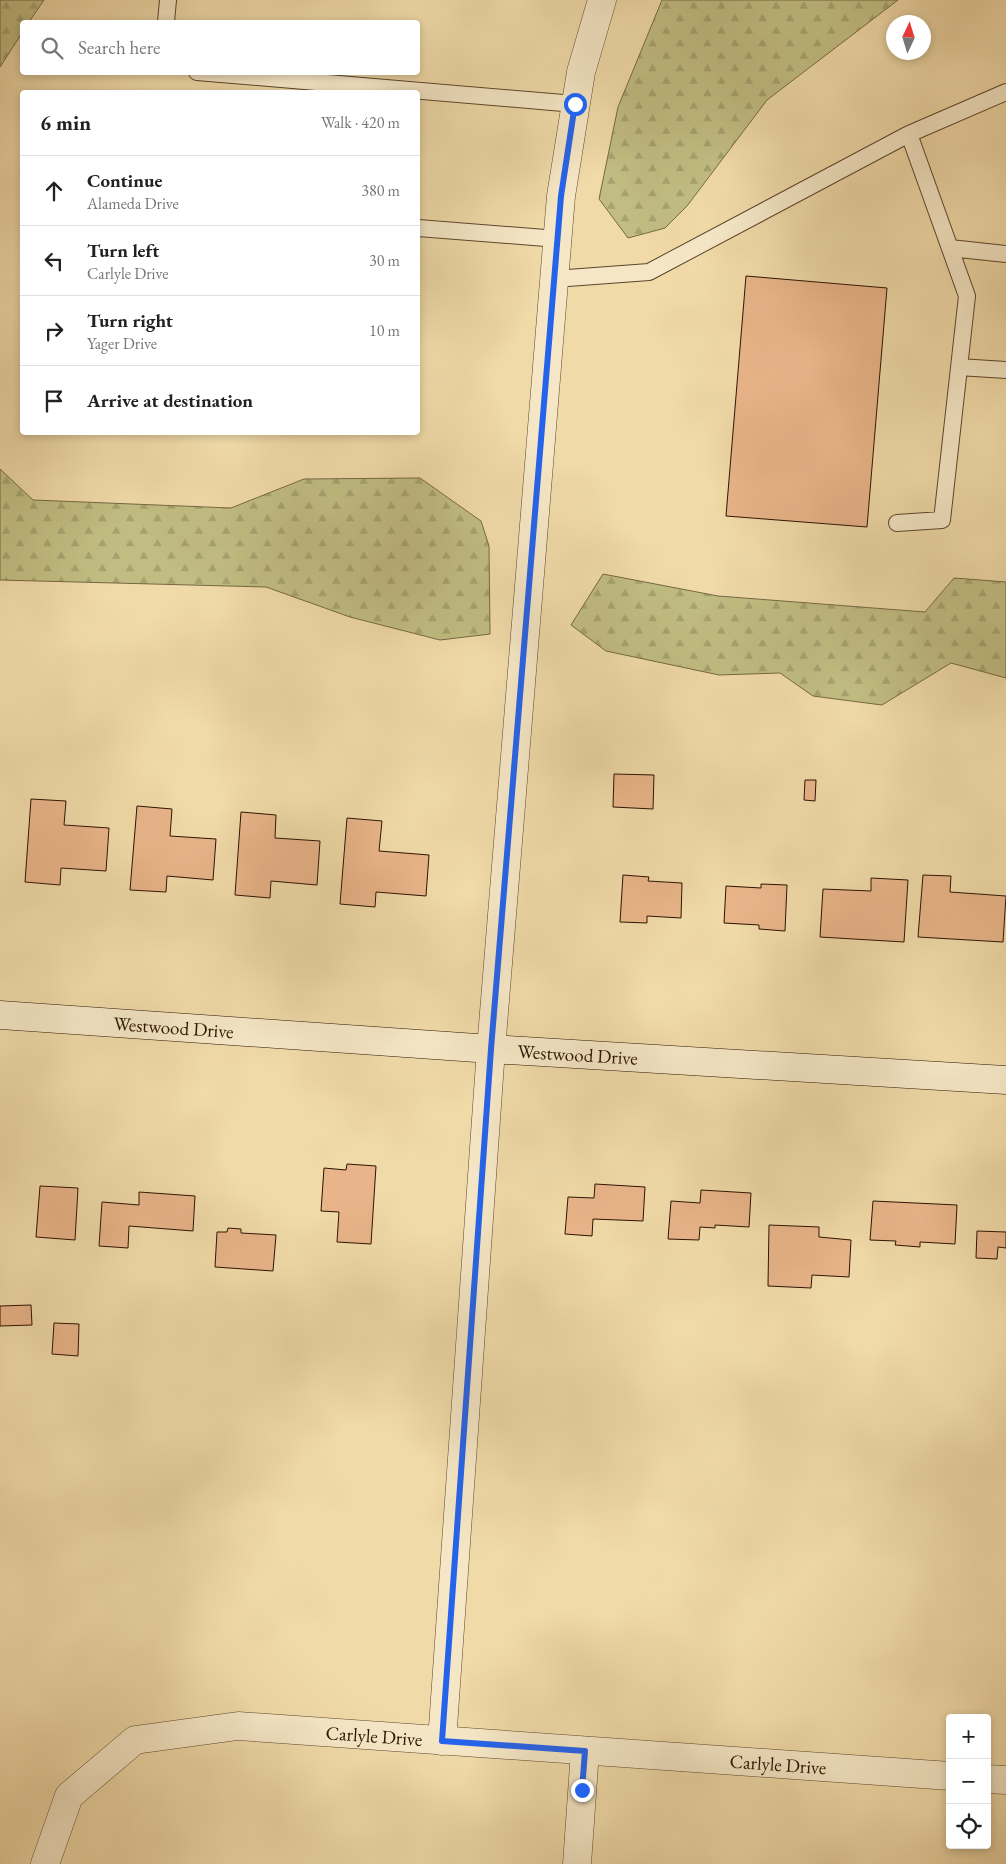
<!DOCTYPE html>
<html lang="en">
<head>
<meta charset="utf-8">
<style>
	body { margin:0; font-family:"EB Garamond",serif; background:#f6f6f6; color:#222 }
	.controls { position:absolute; right:15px; bottom:15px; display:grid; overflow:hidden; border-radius:5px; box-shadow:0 2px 8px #0003 }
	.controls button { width:45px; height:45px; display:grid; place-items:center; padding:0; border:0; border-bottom:1px solid #e0e0e0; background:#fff; color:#222; font:25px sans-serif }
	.compass { position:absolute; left:886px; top:15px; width:45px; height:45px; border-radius:50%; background:#fff; box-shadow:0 2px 8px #0003; rotate:4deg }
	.stop { position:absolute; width:15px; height:15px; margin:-11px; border:4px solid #2563eb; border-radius:50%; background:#fff }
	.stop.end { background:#2563eb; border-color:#fff; box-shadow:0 1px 5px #0008 }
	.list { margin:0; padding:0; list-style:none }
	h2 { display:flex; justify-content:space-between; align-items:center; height:65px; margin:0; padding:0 20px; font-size:21px }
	h2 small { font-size:16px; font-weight:400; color:#767676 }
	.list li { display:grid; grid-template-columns:32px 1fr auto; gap:15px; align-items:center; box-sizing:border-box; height:70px; padding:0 20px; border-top:1px solid #e0e0e0 }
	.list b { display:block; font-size:19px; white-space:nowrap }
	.list p { margin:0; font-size:16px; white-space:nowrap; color:#767676 }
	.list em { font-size:16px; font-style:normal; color:#767676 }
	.icon { flex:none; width:28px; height:28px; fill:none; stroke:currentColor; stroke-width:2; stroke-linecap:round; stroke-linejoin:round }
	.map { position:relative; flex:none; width:1006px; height:1864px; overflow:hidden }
	.search { position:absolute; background:#fff; box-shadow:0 2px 8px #0003; left:20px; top:20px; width:400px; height:55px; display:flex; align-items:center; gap:12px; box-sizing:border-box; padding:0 18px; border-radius:5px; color:#767676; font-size:19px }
	.panel { position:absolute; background:#fff; box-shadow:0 2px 8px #0003; left:20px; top:90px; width:400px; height:345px; border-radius:5px }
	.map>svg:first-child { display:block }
	.forest { fill:url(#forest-firs); stroke:#766842 }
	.building { fill:#e9b489; stroke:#2c1302 }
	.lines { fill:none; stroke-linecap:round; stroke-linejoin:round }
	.lane-casing { stroke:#5d452c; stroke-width:18 }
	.street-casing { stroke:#5d452c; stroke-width:29 }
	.secondary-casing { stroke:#2c1302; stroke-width:29 }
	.lane { stroke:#f5e7c6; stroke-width:16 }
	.street { stroke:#f5e7c6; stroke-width:28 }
	.secondary { stroke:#f5e7c6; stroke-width:28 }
	.route { stroke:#2563eb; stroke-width:6 }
	.labels { text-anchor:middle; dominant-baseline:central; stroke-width:4; stroke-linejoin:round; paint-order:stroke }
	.street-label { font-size:19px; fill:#2c1302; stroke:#f5e7c6 }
</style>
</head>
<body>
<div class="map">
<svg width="1006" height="1864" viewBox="0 0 1006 1864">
	<defs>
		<pattern id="forest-firs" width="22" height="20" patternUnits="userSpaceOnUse" patternTransform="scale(1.25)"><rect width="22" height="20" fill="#c1bd82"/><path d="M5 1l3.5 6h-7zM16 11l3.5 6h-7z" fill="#a6a26f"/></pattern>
	</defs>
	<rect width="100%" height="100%" fill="#f0daa8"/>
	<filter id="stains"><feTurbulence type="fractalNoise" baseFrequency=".004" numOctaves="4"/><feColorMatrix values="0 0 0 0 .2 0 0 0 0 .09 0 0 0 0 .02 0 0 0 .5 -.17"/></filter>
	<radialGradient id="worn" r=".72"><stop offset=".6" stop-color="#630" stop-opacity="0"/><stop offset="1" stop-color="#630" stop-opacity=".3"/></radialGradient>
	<path class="forest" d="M0,0h44l-15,22h-7v11l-22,34z
		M662,0h236l-131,100 -80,106 -22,22 -37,10 -29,-39 19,-92z
		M0,469l33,31 198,8 73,-29 116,-1 61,43 8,25 1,88 -50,6 -90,-23 -84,-30 -266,-7z
		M603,574l115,22 207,16 29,-34 52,4v96l-55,-15 -69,42 -69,-9 -33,-23 -61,2 -113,-24 -35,-26z"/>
	<path class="building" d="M746,276l141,12 -20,239 -141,-11z
		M614,774l40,1 -1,34 -40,-2z
		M805,780h11l-1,21 -11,-1z
		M31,799l35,2 -2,24 45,3 -3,43 -45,-3 -1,17 -35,-3z
		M137,806l35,3 -2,27 46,3 -3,41 -46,-4 -1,16 -36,-2z
		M241,812l35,3 -1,23 45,3 -3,44 -46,-4 -1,17 -35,-3z
		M347,818l35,3 -3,30 50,4 -3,41 -50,-4 -1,15 -35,-3z
		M623,875l26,2 -1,4 34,2 -1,35 -34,-2v7l-27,-1z
		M923,875l28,1 -1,16 56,4 -3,46 -85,-5z
		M871,878l37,2 -4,62 -84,-5 3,-48 48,2z
		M761,884l26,1 -2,46 -26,-2v-4l-35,-2 2,-37 35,2z
		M347,1164l29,2 -5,78 -34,-2 2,-30 -18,-1 3,-43 22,2z
		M595,1184l50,3 -2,34 -50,-2 -1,17 -27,-2 3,-37 26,1z
		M40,1186l38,2 -3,52 -39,-3z
		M701,1190l50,3 -2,34 -34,-2v3l-15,-1 -1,13 -31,-1 3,-38 29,2z
		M139,1192l56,4 -2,35 -64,-5 -1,22 -29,-2 3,-44 37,3z
		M873,1201l84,4 -2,39 -35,-2v5l-25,-2 1,-4 -26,-1z
		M769,1225l50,2v10l32,3 -2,37 -37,-2 -1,13 -43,-2z
		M228,1228l13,1v4l35,2 -3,36 -58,-4 2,-35h10z
		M977,1231l29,1v16l-8,-1 -1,12 -21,-1z
		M31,1305l1,20 -32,1v-20z
		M54,1323l25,1 -1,32 -26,-2z"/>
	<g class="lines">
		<g class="lane-casing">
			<path id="lane" d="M166,22l2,-22
				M197,72l378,32
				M418,228l140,11
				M950,248l56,6
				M554,279l95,-7 260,-138 97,-42
				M959,367l47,3
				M897,523l45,-3 25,-224 -58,-162"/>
		</g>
		<g class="street-casing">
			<g id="street">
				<path d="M442,1741l49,-692 70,-853 20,-124 21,-72"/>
				<path d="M987,1779l19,1"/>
				<path id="s1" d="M45,1864l24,-68 66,-56 103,-14 712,50"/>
				<path d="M577,1864l8,-113"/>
			</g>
		</g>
		<g class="secondary-casing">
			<g id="secondary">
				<path id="s2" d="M0,1015l491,34 515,31"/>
			</g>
		</g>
		<use href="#lane" class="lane"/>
		<use href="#street" class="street"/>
		<use href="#secondary" class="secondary"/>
	</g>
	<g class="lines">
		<path class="route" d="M575,104l-14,92 -70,853 -49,692 143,10 -3,39"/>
	</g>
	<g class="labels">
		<g class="street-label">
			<text stroke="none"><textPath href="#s2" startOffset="174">Westwood Drive</textPath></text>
			<text stroke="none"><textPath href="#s2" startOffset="579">Westwood Drive</textPath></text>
			<text stroke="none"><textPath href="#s1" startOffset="399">Carlyle Drive</textPath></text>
			<text stroke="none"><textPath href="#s1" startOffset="804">Carlyle Drive</textPath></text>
		</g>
	</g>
	<rect width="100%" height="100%" filter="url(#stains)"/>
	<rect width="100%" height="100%" fill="url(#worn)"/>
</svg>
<div class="controls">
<button>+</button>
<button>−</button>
<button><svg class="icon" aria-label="locate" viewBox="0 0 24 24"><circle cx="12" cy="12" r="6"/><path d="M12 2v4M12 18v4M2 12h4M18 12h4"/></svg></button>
</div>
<svg class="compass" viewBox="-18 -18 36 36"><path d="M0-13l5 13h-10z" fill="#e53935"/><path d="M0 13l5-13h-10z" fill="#767676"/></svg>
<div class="stop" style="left:575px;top:104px"></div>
<div class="stop end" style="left:582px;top:1790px"></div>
<div class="search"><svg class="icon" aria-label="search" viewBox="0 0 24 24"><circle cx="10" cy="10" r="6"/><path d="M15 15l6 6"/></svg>Search here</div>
<section class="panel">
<h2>6 min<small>Walk · 420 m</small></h2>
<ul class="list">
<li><svg class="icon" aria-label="ahead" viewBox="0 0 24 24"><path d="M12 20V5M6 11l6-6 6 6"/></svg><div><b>Continue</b><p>Alameda Drive</p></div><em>380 m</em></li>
<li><svg class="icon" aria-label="left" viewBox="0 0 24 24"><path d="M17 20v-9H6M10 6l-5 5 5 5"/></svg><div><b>Turn left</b><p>Carlyle Drive</p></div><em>30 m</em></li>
<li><svg class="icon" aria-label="right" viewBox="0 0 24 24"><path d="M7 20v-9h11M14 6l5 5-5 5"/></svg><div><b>Turn right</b><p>Yager Drive</p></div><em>10 m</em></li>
<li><svg class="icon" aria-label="arrive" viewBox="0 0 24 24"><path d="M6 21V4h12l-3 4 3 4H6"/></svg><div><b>Arrive at destination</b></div></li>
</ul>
</section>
</div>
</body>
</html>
